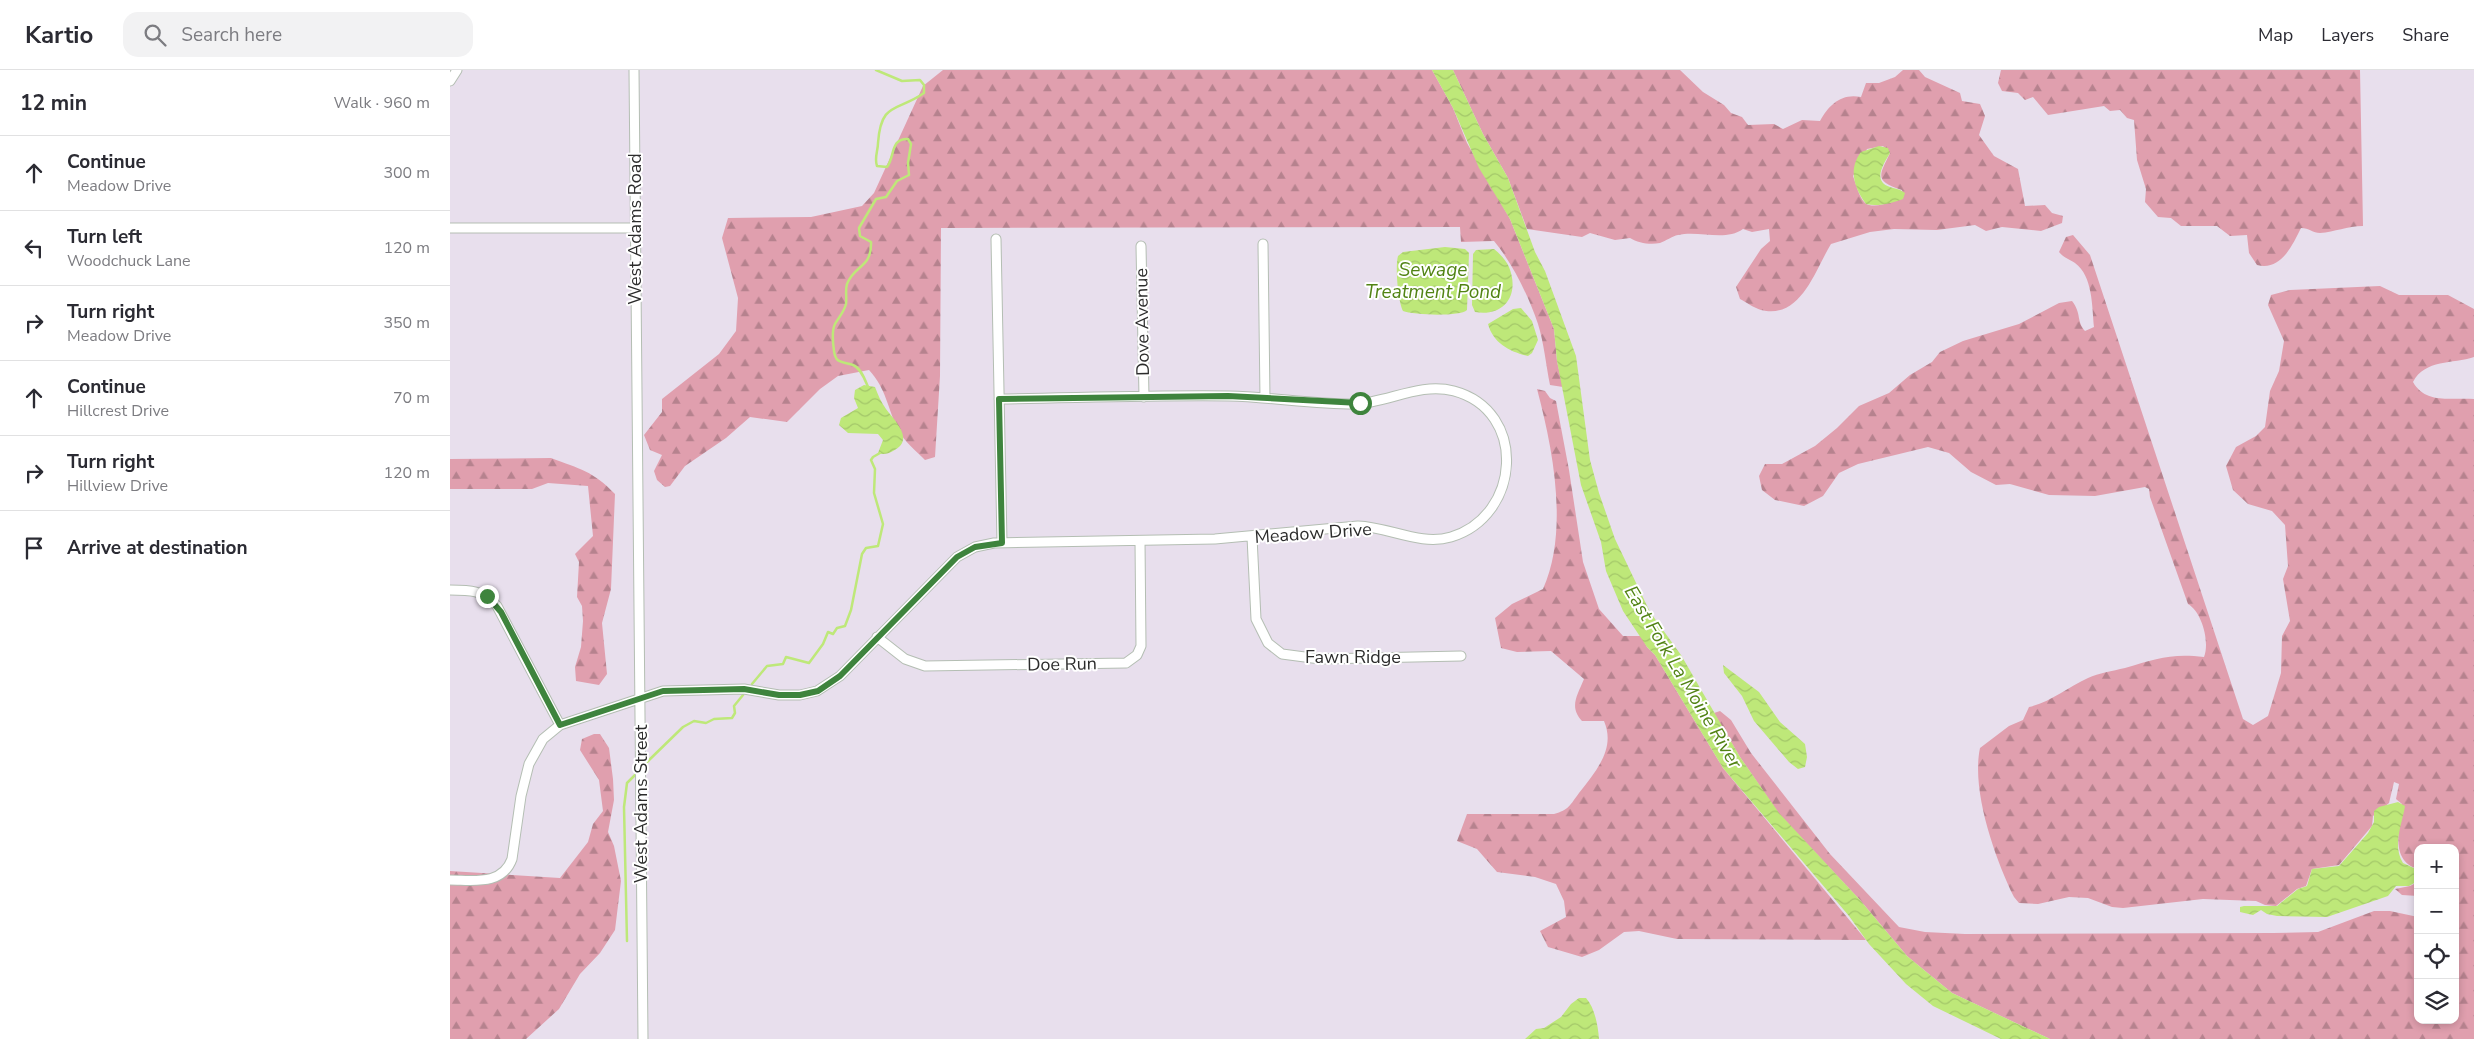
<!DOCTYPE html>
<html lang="en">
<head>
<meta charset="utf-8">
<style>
	body { margin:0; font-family:"Nunito Sans",sans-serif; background:#f2f2f3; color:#2b2b33 }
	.controls { position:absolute; right:15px; bottom:15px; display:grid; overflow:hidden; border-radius:10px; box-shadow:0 2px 8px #0003 }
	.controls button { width:45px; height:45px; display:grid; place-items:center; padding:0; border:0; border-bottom:1px solid #e1e1e2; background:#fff; color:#2b2b33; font:25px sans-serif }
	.stop { position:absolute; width:15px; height:15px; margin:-11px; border:4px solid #3e843d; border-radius:50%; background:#fff }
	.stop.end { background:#3e843d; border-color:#fff; box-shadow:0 1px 5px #0008 }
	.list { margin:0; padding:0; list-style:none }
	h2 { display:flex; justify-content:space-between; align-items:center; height:65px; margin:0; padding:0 20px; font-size:21px }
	h2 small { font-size:16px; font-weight:400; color:#7c7c81 }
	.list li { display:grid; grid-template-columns:32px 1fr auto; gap:15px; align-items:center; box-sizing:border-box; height:75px; padding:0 20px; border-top:1px solid #e1e1e2 }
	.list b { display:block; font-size:19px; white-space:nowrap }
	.list p { margin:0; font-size:16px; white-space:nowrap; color:#7c7c81 }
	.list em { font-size:16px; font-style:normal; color:#7c7c81 }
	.icon { flex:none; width:28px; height:28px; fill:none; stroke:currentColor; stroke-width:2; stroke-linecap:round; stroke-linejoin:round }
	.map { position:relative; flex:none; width:2024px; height:969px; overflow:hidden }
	header { display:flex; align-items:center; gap:30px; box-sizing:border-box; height:70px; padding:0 25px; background:#fff; border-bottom:1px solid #e1e1e2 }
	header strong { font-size:24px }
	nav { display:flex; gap:28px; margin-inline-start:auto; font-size:18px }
	.search { width:350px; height:45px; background:#f2f2f3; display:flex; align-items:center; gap:12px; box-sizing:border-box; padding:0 18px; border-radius:15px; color:#7c7c81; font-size:19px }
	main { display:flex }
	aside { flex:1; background:#fff }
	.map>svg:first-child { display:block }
	.forest { fill:url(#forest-firs); fill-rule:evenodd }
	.water { fill:url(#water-waves) }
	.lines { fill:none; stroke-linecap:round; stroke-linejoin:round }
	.stream { stroke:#bee879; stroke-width:2.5 }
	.minor-casing { stroke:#b4beb3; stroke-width:11 }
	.minor { stroke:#fff; stroke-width:9 }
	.route { stroke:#3e843d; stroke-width:6 }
	.labels { text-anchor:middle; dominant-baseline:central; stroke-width:4; stroke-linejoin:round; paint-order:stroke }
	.street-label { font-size:18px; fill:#2c2c2c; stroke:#fff }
	.water-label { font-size:19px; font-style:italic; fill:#518314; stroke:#fff }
</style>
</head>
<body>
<header>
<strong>Kartio</strong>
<div class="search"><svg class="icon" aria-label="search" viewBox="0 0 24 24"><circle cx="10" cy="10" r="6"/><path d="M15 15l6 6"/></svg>Search here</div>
<nav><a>Map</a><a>Layers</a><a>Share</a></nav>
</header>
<main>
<aside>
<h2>12 min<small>Walk · 960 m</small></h2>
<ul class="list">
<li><svg class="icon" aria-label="ahead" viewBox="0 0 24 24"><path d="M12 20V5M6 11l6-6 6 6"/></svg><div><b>Continue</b><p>Meadow Drive</p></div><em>300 m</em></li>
<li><svg class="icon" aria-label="left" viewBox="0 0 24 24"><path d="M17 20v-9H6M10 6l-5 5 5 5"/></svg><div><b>Turn left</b><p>Woodchuck Lane</p></div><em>120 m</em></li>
<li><svg class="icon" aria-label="right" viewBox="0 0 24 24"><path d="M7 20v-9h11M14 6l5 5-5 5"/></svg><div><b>Turn right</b><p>Meadow Drive</p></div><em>350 m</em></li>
<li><svg class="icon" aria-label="ahead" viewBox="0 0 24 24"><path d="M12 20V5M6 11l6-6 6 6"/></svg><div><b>Continue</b><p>Hillcrest Drive</p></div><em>70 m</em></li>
<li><svg class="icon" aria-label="right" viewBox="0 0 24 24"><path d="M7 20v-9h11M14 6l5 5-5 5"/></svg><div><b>Turn right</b><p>Hillview Drive</p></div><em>120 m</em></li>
<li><svg class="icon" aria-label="arrive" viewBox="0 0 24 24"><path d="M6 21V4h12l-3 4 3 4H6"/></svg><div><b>Arrive at destination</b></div></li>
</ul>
</aside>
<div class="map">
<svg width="2024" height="969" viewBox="0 0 2024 969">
	<defs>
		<pattern id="forest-firs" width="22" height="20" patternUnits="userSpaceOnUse" patternTransform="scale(1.25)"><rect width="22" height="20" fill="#e09fae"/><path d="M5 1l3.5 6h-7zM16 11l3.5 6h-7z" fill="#b6828e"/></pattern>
		<pattern id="water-waves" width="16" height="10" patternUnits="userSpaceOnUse" patternTransform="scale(1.25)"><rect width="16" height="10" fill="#bee879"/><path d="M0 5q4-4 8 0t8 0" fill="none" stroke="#a3c769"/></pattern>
	</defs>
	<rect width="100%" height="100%" fill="#e8dfed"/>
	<path class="forest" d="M493,0h489l21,38 14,35 43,76 44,110 3,32 6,26 -13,-2c-4,-20 -6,-42 -12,-61 -10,-29 -25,-60 -44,-83l-33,1 -1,-15 -519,1 -1,148 -5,81 -10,3c-9,-9 -21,-19 -27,-30 -10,-21 -12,-42 -29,-60l-31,6 -18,13 -33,33 -37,-5 -24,21 -41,28 -15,20 -5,1 -8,-7 -3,-9 8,-16 -12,-5 -6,-15 18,-23v-13l57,-45 17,-23 2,-33 -16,-60 6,-20 83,-1 51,-11 12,-13 49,-107z
		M1003,0h227l23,22 21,13 7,8 11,4 6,8 26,-1 9,5 19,-9 18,1c9,-16 21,-28 41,-24l5,-14h13l16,-6 8,-7h16l6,7 35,16 2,8 18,3 5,12 -6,19 15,21 24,13 7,37 20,-1 7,8 11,3 -1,7 -21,8 -39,-4 -16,4 -11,-6 -38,5 -43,-1 -24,3 -39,12c-16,26 -30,76 -70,66 -7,-2 -15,-8 -21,-11l-4,-12 25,-38 9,-8 -1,-12 -17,3 -9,-3c-18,13 -44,1 -65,6 -6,1 -12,6 -18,8 -10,2 -22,0 -30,-5l-15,2 -25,-7 -8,4 -55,-8 -19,-51 -25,-44zM1433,76l7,7c-11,23 -16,28 12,37l2,6c-8,5 -30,14 -39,7 -6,-6 -9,-19 -12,-27l14,-27z
		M1551,0h359l3,156c-16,0 -28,6 -43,7 -7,0 -11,-5 -19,-5 -9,18 -20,43 -44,37l-8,-12 -2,-18 -17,1 -13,-10h-36l-10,-8 -13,-1 -13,-15 1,-13 -9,-29 -3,-40 -7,-2 -7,-8 -10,1 -6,-5 -56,9 -15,-18 -8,3 -7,-7 -16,-2 -4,-8z
		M1623,165l17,20 153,464 10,6 15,-9 13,-43 1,-37 8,-15 -7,-42 5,-13 -3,-41 -13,-14 -24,-7 -15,-14 -7,-24 10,-19 20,-11 9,-9 5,-36 9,-20 5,-30 -16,-36 3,-10 19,-5 90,-4 19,9h49l26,14v48c-21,7 -49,2 -61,25 13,23 39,15 61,17v640h-424l-98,-46 -45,-37 -47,-56 -81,-86 -39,-57 -26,-44 6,-2 11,9 20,33 79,101 69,73 26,5 40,2 308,-1 45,-1 56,-21h16l28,6v103h37v-172h-37v21c-29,-9 -18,-41 -16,-65l-6,-5 3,-15 -5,-2 -5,21 -16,13 -1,10 -33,39 -27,4 -6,17 -9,3 -21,17 -11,-1 -9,-4 -53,-2 -80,9 -11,-1 -24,-9 -19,-1 -31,7 -19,-1 -5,-6c-19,-39 -43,-106 -34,-149l29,-22 14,-6 6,-13c22,-5 39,-20 59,-29 11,-5 24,-7 37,-10 31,-9 46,-15 79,-11 6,-15 -2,-45 -16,-53l-38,-107 -1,-8 -4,-2 -50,9 -46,-1 -39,-11 -14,1 -25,-13 -22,-19 -21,-6 -70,17 -19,9 -16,23 -19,10 -29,-6 -13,-10 -3,-14 6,-12h17l33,-18 22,-18 22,-22 30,-13 21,-18 22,-13 8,-10 23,-11 56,-17 40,-21 13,-2c10,13 4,20 13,30l9,-4c-2,-20 -1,-51 -19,-64 -6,-4 -11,-5 -16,-11l7,-15z
		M1087,319l8,2 5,7 6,3 13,69 14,92 16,47 24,27h18l6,11 8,8 68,113 143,172 -189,-1 -38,-8 -15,1 -25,18 -17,7 -34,-10 -8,-16 26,-14 -2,-16 -8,-17 -21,-7 -38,-5 -20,-23 -20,-8 10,-27h87c15,-4 16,-9 25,-21 17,-22 37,-44 25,-72h-22c-13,-14 -5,-25 2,-42l-33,-28 -34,1 -16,-4 -6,-30 17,-14 31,-15c26,-58 10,-140 -6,-200z
		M101,388c29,11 42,13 64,36l-4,95 -9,34 5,51 -8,11 -23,-4 -1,-14 6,-20 2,-26 -1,-15 -5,-9 2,-35 -4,-8 18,-18 -5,-50 -40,-3 -16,6h-82v-30z
		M144,664h6l9,14 4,31 1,21 -6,32 6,14 7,35 -6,49 -15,23 -20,21 -21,35 -33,30h-76v-168l110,7 28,-36 5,-18 10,-13 -4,-31 -19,-30 2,-11z
		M1968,812v14l-16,-1 -7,-6 15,-3z"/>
	<path class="water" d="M982,0h21l30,64 25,44 27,74 10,19 31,85 14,104 9,33 16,46 35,73 31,43 59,102 39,56 81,87 47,56 45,37 98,46h-49l-68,-33 -27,-22 -37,-40 -20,-28 -126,-148 -68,-113 -8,-8 -24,-36 -17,-40 -5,-29 -20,-57 -24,-124 -3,-32 -44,-110 -31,-51 -26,-60z
		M1429,76l9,2 2,5c-5,9 -19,28 0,34 6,2 10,2 15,6l-2,6c-11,4 -25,8 -37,5 -12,-16 -18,-35 -5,-52z
		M995,177l20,2 4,4 -2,57c-7,7 -54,5 -64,1 -5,-10 -8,-44 -5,-55l5,-4z
		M1044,179c6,5 12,11 15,18 11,27 -4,50 -34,45l-3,-7 1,-51 3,-4z
		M1071,238l11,13 6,19 -6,13 -4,3c-18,-4 -35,-13 -40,-32l25,-15z
		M414,315l11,2c3,8 6,15 11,22 8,11 30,31 7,42 -5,3 -10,4 -15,2l5,-13 -5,-6 -30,-1 -9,-8 2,-7 17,-10 -4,-10 1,-8z
		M1273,595l36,27 21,30 25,22 2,13 -2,10 -7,2 -9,-7 -35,-41 -12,-25 -18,-23z
		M1948,732l7,4c-3,19 -13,39 -2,57l15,7v11l-9,5h-13l-8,10 -61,21 -50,-1 -10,-2 -6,-4 -8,5 -13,-3v-5l4,-1h33l21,-17 9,-3 5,-17 27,-3 29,-33 6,-11v-11l5,-4z
		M1129,928h7c9,10 12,28 13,41h-74l11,-10 8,-1 17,-11 10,-13z"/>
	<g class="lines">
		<path class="stream" d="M418,317c-3,-7 -7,-19 -15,-22 -10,-4 -17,0 -19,-14 -1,-7 -2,-21 1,-27 4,-7 9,-12 11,-20 1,-6 -1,-14 1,-20 7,-19 25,-16 24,-42l-11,-6 -1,-8 17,-29 10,-2 11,-16 12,-6 -1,-12 3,-19 -3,-5c-18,-1 -13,18 -21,28l-10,-1c-3,-8 1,-15 1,-23 3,-42 19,-31 46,-50v-8l-4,-5 -18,1 -26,-11
			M302,614l15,-18 16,-2 3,-7 23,6 14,-19 5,-12 5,2 4,-6 8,-2 6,-16 11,-56 4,-6 12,-2 5,-22 -9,-31 1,-24 -4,-9 2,-3 7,-4
			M196,693l37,-36 11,-6 12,2 8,-4 18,-1 3,-5 -1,-7 9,-11
			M177,871l-3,-134 3,-24 8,-8"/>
		<g class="minor-casing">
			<path id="minor" d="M184,0l9,969
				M0,11l7,-11
				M0,158h185
				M546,169l6,304
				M813,174l2,154
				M691,176l3,151
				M802,467l4,82 12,24 14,11 38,5 141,-3
				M0,520c20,0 33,0 47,16l63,119
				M427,567l28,22 20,7 201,-3 11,-8 4,-9 -1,-105
				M0,810c23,0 52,6 62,-21l9,-63 8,-32 14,-25 17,-14 103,-34 81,-2 35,6h21l17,-4 23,-15 117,-119 18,-10 19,-4 221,-4 143,-13c31,1 62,20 93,11 70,-21 77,-126 3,-146 -35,-9 -66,12 -100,13 -42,0 -83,-7 -125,-8 -76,-1 -153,2 -230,3"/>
		</g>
		<use href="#minor" class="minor"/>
	</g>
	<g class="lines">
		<path class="route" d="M37,526l14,16 59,113 103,-34 81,-2 35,6h21l18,-4 22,-15 117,-119 18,-10 27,-4 -3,-144 229,-3 132,7"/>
	</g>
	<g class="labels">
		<g class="street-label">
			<text transform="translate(185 159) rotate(-90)">West Adams Road</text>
			<text transform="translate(692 252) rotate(-91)">Dove Avenue</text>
			<text transform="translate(863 463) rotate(-4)">Meadow Drive</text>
			<text x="903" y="587">Fawn Ridge</text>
			<text transform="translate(612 594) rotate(-1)">Doe Run</text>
			<text transform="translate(191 734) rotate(-90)">West Adams Street</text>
		</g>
		<g class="water-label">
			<text x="983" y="200">Sewage<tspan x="983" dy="22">Treatment Pond</tspan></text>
			<text transform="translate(1233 607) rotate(59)">East Fork La Moine River</text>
		</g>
	</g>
</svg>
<div class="controls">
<button>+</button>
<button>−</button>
<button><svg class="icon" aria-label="locate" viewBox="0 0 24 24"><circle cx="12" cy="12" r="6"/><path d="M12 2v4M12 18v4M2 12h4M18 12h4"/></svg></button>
<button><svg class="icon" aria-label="layers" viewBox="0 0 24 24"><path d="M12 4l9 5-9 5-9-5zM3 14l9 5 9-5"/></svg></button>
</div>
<div class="stop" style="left:910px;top:333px"></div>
<div class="stop end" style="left:37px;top:526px"></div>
</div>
</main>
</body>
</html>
